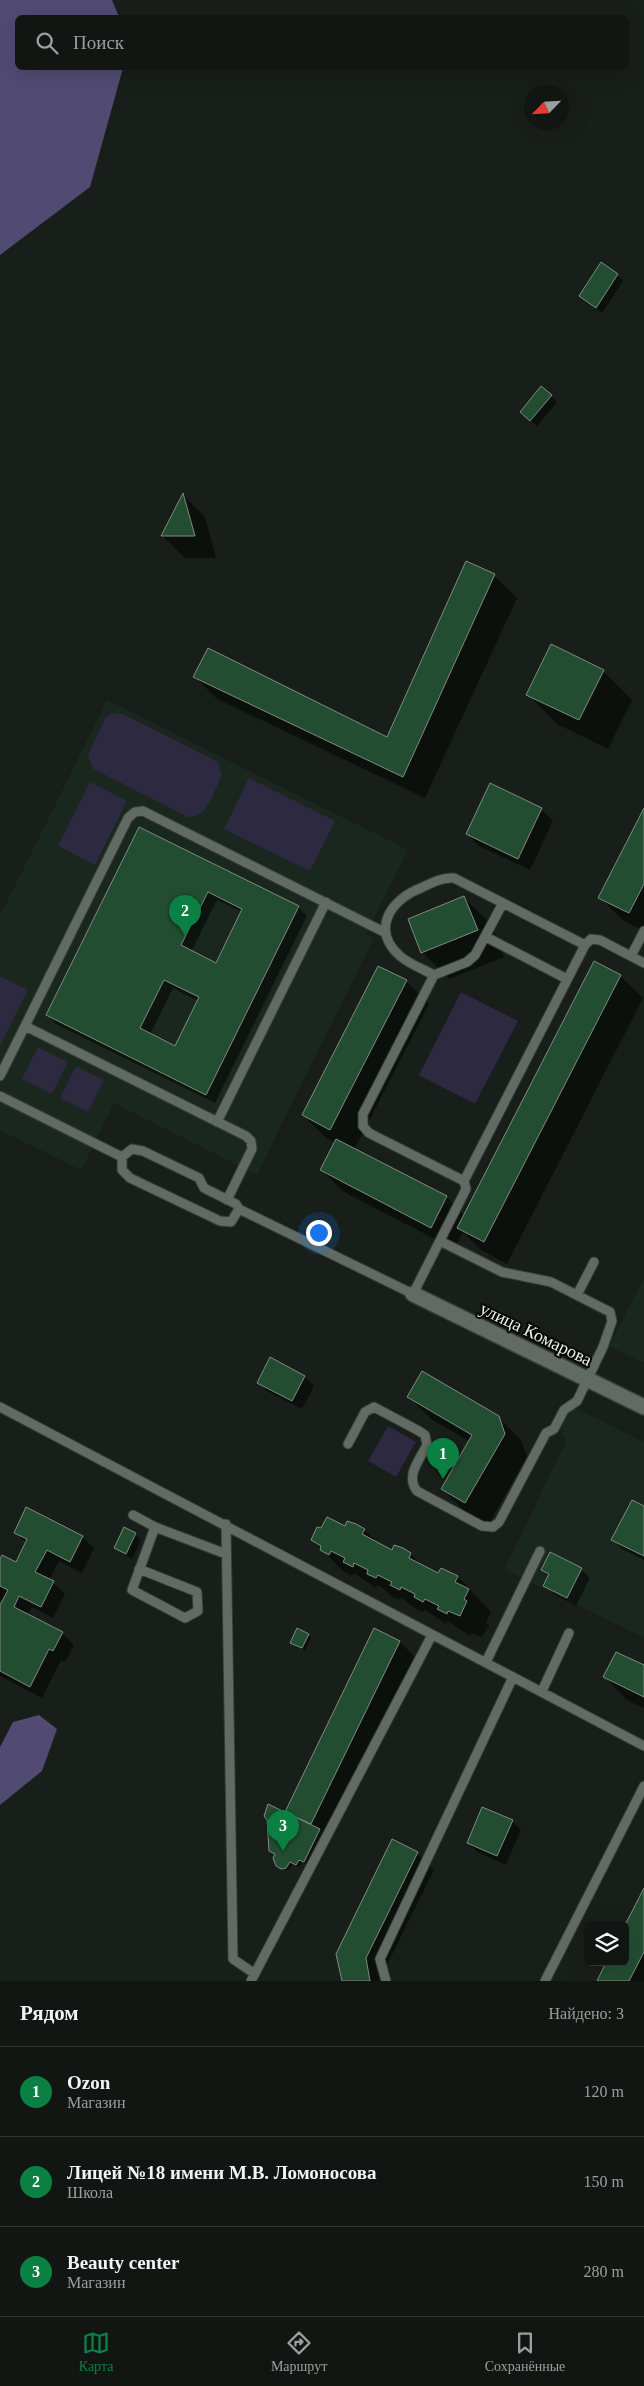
<!DOCTYPE html>
<html lang="ru">
<head>
<meta charset="utf-8">
<style>
	body { margin:0; font-family:"Times New Roman",serif; background:#1f2321; color:#f1f3f6 }
	.controls { position:absolute; right:15px; bottom:15px; display:grid; overflow:hidden; border-radius:8px; box-shadow:0 5px 20px #0002 }
	.controls button { width:45px; height:45px; display:grid; place-items:center; padding:0; border:0; border-bottom:1px solid #313533; background:#121613; color:#f1f3f6; font:25px sans-serif }
	.compass { position:absolute; left:524px; top:85px; width:45px; height:45px; border-radius:50%; background:#121613; box-shadow:0 5px 20px #0002; rotate:245deg }
	.you { position:absolute; left:318px; top:1232px; width:18px; height:18px; margin:-12px; border:4px solid #fff; border-radius:50%; background:#1a73e8; box-shadow:0 0 0 8px #1a73e833 }
	.badge { display:grid; place-items:center; width:32px; height:32px; border-radius:50%; background:#0b8043; color:#fff; font-size:16px; font-weight:700 }
	.pin { position:absolute; translate:-50% -41px; filter:drop-shadow(0 1px 2px #0008) }
	.pin::after { content:''; position:absolute; top:26px; width:18px; height:15px; background:inherit; clip-path:polygon(0 0,100% 0,50% 100%) }
	.list { margin:0; padding:0; list-style:none }
	h2 { display:flex; justify-content:space-between; align-items:center; height:65px; margin:0; padding:0 20px; font-size:21px }
	h2 small { font-size:16px; font-weight:400; color:#9c9fa0 }
	.list li { display:grid; grid-template-columns:32px 1fr auto; gap:15px; align-items:center; box-sizing:border-box; height:90px; padding:0 20px; border-top:1px solid #313533 }
	.list b { display:block; font-size:19px; white-space:nowrap }
	.list p { margin:0; font-size:16px; white-space:nowrap; color:#9c9fa0 }
	.list em { font-size:16px; font-style:normal; color:#9c9fa0 }
	.icon { flex:none; width:28px; height:28px; fill:none; stroke:currentColor; stroke-width:2; stroke-linecap:round; stroke-linejoin:round }
	.map { position:relative; flex:none; width:644px; height:1981px; overflow:hidden }
	.search { position:absolute; background:#121613; box-shadow:0 5px 20px #0002; left:15px; right:15px; top:15px; height:55px; display:flex; align-items:center; gap:12px; box-sizing:border-box; padding:0 18px; border-radius:8px; color:#9c9fa0; font-size:19px }
	.sheet { height:335px; background:#121613 }
	nav { display:flex; justify-content:space-around; align-items:center; box-sizing:border-box; height:70px; border-top:1px solid #313533; background:#121613; font-size:14px; color:#9c9fa0 }
	nav a { display:grid; justify-items:center; gap:2px }
	nav .on { color:#0b8043 }
	.map>svg:first-child { display:block }
	.built { fill:#1a271e }
	.green { fill:#2d2941 }
	.forest { fill:#514a73 }
	.shadow { fill:#0007; fill-rule:evenodd }
	.building { fill:#224d31; stroke:#818a83; fill-rule:evenodd }
	.lines { fill:none; stroke-linecap:round; stroke-linejoin:round }
	.lane-casing { stroke:#373b38; stroke-width:11 }
	.street-casing { stroke:#373b38; stroke-width:18 }
	.lane { stroke:#616a63; stroke-width:9 }
	.street { stroke:#616a63; stroke-width:15 }
	.labels { text-anchor:middle; dominant-baseline:central; stroke-width:4; stroke-linejoin:round; paint-order:stroke }
	.street-label { font-size:18px; fill:#ebf0ec; stroke:#050806 }
</style>
</head>
<body>
<div class="map">
<svg width="644" height="1981" viewBox="0 0 644 1981">
	<rect width="100%" height="100%" fill="#181e19"/>
	<path class="built" d="M107,700l301,150 -42,84 8,4 -117,237 -143,-72 -33,67 -81,-40v-214z
		M644,1278v85l-35,-17z
		M571,1406l73,36v196l-140,-69 62,-127 -6,-13z"/>
	<path class="green" d="M113,713l10,1 95,48 4,13c-8,15 -14,44 -34,42l-96,-49 -4,-13 18,-38z
		M249,778l86,43 -25,50 -86,-42z
		M90,782l37,19 -32,64 -37,-19z
		M0,976l28,14 -28,56z
		M461,992l57,29 -43,83 -56,-29z
		M38,1047l30,15 -16,32 -30,-15z
		M76,1066l28,14 -16,32 -28,-14z
		M388,1426l28,16 -20,35 -28,-16z"/>
	<path class="forest" d="M0,0h112l7,17 -101,1v50h105l-33,119 -90,68z
		M39,1715l18,14 -15,42 -42,34v-58l13,-25z"/>
	<path class="shadow" d="M617,275l6,6 -21,32 -22,-17z
		M541,388l16,14 -20,24 -10,-8z
		M183,495l22,22 11,41h-31l-23,-22z
		M466,563l28,13 23,22 -92,200 -208,-99 -22,-22 192,62z
		M603,671l29,29 -24,49 -51,-25 -29,-30z
		M541,809l12,12 -23,49 -51,-24 -12,-12z
		M644,811v120l-22,-11 -22,-23z
		M140,828l158,79 9,9 -92,187 -159,-79 -9,-9zM217,900l25,12 -26,52 -25,-12zM173,988l25,13 -23,46 -25,-12z
		M464,898l27,26 13,33 -55,22 -27,-27z
		M620,976l23,22 -136,266 -26,-14 -18,-18 -9,17 -110,-57 -23,-22 14,-27 -9,-5 -23,-23 103,-134 23,23 -75,146 93,47 18,19z
		M270,1359l35,18 9,9 -12,23 -35,-18 -9,-9z
		M409,1397l89,20 23,23 6,17 -39,68 -23,-14 -23,-22 28,-47 -39,-23z
		M644,1508v52l-22,-11 -9,-9z
		M345,1528l19,2 15,14 13,7 19,3 14,14 14,7 3,-5 16,7 33,35 -5,10 3,3 -7,12 -11,-4 -1,3 -22,-15 -2,3 -22,-15 -1,3 -9,-4 -13,-11 -2,3 -8,-4 -9,-9 -5,-2 -1,3 -22,-15 -2,3 -8,-4 -32,-32z
		M15,1532l67,5 12,11 -12,25 -23,-12 -10,19 16,14 -12,24 -21,-11 -5,9 35,17 12,12 -9,17 -4,-2 -19,38 -42,-22v-114l16,1 10,-20z
		M135,1534l6,6 -9,19 -16,-11z
		M581,1569l9,9 -14,28 -22,-12 -9,-9 4,-8 -7,-7z
		M375,1630l25,12 17,17 -89,181 -8,-4 -14,28 -4,-2 -3,5 -6,-3 -4,6 -9,-1 -3,-3 -1,-11 -6,-5 22,-33 -5,-6z
		M308,1635l3,2 -6,13 -14,-8z
		M644,1667v41l-17,-8 -22,-23z
		M512,1821l9,9 -15,35 -29,-13 -9,-9z
		M417,1853l17,17 -52,105 1,6h-40z
		M644,1891v90h-46l27,-19z"/>
	<path class="building" d="M601,262l17,12 -22,34 -17,-12z
		M541,386l11,9 -22,26 -10,-9z
		M183,493l12,43h-34z
		M466,561l29,13 -92,203 -210,-100 15,-29 179,89z
		M551,644l53,26 -25,50 -53,-25z
		M490,783l52,25 -24,51 -52,-25z
		M644,808v76l-15,29 -31,-15z
		M139,827l160,79 -93,189 -160,-80zM208,892l34,17 -26,54 -35,-18zM164,980l35,17 -24,49 -35,-18z
		M464,896l14,34 -57,23 -13,-34z
		M594,961l27,14 -137,267 -27,-14z
		M378,966l29,14 -77,150 -28,-15z
		M336,1139l111,57 -16,32 -111,-58z
		M270,1357l35,19 -13,25 -35,-18z
		M422,1371l77,45 6,18 -40,69 -24,-14 31,-54 -65,-38z
		M632,1500l12,6v50l-33,-16z
		M26,1507l57,29 -13,26 -23,-12 -12,22 19,9 -13,26 -22,-11 -5,11 49,25 -10,19 -4,-2 -19,38 -30,-16v-66l8,-15 -8,-4v-27l2,-4 14,7 11,-23 -13,-6z
		M327,1517l18,9 2,-5 9,3 9,5 -3,5 30,16 2,-5 9,3 8,5 -2,5 29,15 3,-5 17,8 -3,6 14,7 -5,10 3,2 -7,15 -12,-5 -1,3 -10,-5 2,-3 -14,-7 -2,3 -9,-5 1,-3 -14,-7 -1,3 -10,-5 2,-3 -14,-7 -2,3 -9,-4 1,-4 -14,-7 -1,4 -10,-5 2,-4 -14,-7 -2,4 -9,-5 1,-4 -10,-6 6,-13 4,1z
		M124,1527l12,6 -10,21 -12,-6z
		M550,1552l32,16 -15,30 -24,-12 6,-12 -8,-4z
		M297,1628l12,6 -7,14 -12,-5z
		M374,1628l26,13 -89,183 -26,-12z
		M616,1652l28,13v32l-41,-20z
		M268,1804l52,25 -16,33 -5,-2 -3,5 -6,-3 -4,6 -5,1 -5,-3 -3,-8 2,-4 -6,-3 -2,-31 -3,-4z
		M482,1807l31,13 -16,36 -30,-13z
		M392,1839l26,13 -52,106 4,23h-28l-6,-27z
		M644,1888v64l-15,29h-32l9,-19h19v-37z"/>
	<g class="lines">
		<g class="lane-casing">
			<path id="lane" d="M486,937l81,42
				M631,956l13,-25
				M434,975l33,-13 8,-7 28,-52
				M25,1026l103,-208 7,-6 8,-1 243,122
				M0,1076l25,-50 221,110 5,5 1,8 -25,51
				M0,1096l122,61
				M217,1122l109,-220
				M464,1181l-95,-48 -6,-7v-12l71,-139c-11,-6 -25,-11 -34,-19 -30,-26 -9,-57 21,-68 10,-5 21,-11 33,-10l131,67
				M239,1209l-8,13 -11,-1 -90,-43 -8,-8v-13l10,-8 11,2 56,27 5,10 32,16 3,5 174,85 53,-105 -2,-8 121,-236 6,-6 9,1 44,23
				M577,1295l17,-33
				M0,1407l644,339
				M348,1444l17,-32 9,-5 45,24 6,4 2,10c-7,14 -22,31 -10,46l65,35 11,1 6,-5 47,-89 8,-4 10,-19 13,-9 26,-54 9,-26 -2,-9 -59,-30 -49,-10 -62,-31
				M133,1515l22,12
				M226,1524l7,435 22,15
				M139,1569l58,23 1,19 -13,7 -53,-28 23,-63 71,27
				M486,1662l54,-111
				M542,1691l27,-58
				M251,1981l181,-346
				M386,1981l-6,-22 133,-282
				M545,1981l99,-195"/>
		</g>
		<g class="street-casing">
			<path id="street" d="M413,1294l231,113"/>
		</g>
		<use href="#lane" class="lane"/>
		<use href="#street" class="street"/>
	</g>
	<g class="labels">
		<g class="street-label">
			<text transform="translate(536 1334) rotate(26)">улица Комарова</text>
		</g>
	</g>
</svg>
<div class="controls">
<button><svg class="icon" aria-label="layers" viewBox="0 0 24 24"><path d="M12 4l9 5-9 5-9-5zM3 14l9 5 9-5"/></svg></button>
</div>
<svg class="compass" viewBox="-18 -18 36 36"><path d="M0-13l5 13h-10z" fill="#e53935"/><path d="M0 13l5-13h-10z" fill="#9c9fa0"/></svg>
<div class="you"></div>
<div class="pin badge" style="left:443px;top:1479px">1</div>
<div class="pin badge" style="left:185px;top:936px">2</div>
<div class="pin badge" style="left:283px;top:1851px">3</div>
<div class="search"><svg class="icon" aria-label="search" viewBox="0 0 24 24"><circle cx="10" cy="10" r="6"/><path d="M15 15l6 6"/></svg>Поиск</div>
</div>
<section class="sheet">
<h2>Рядом<small>Найдено: 3</small></h2>
<ul class="list">
<li><span class="badge">1</span><div><b>Ozon</b><p>Магазин</p></div><em>120 m</em></li>
<li><span class="badge">2</span><div><b>Лицей №18 имени М.В. Ломоносова</b><p>Школа</p></div><em>150 m</em></li>
<li><span class="badge">3</span><div><b>Beauty center</b><p>Магазин</p></div><em>280 m</em></li>
</ul>
</section>
<nav>
<a class="on"><svg class="icon" aria-label="map" viewBox="0 0 24 24"><path d="M3 6l6-2 6 2 6-2v14l-6 2-6-2-6 2zM9 4v14M15 6v14"/></svg>Карта</a>
<a><svg class="icon" aria-label="directions" viewBox="0 0 24 24"><path d="M12 3l9 9-9 9-9-9zM9 14v-3h6M13 9l2 2-2 2"/></svg>Маршрут</a>
<a><svg class="icon" aria-label="saved" viewBox="0 0 24 24"><path d="M7 4h10v16l-5-4-5 4z"/></svg>Сохранённые</a>
</nav>
</body>
</html>
